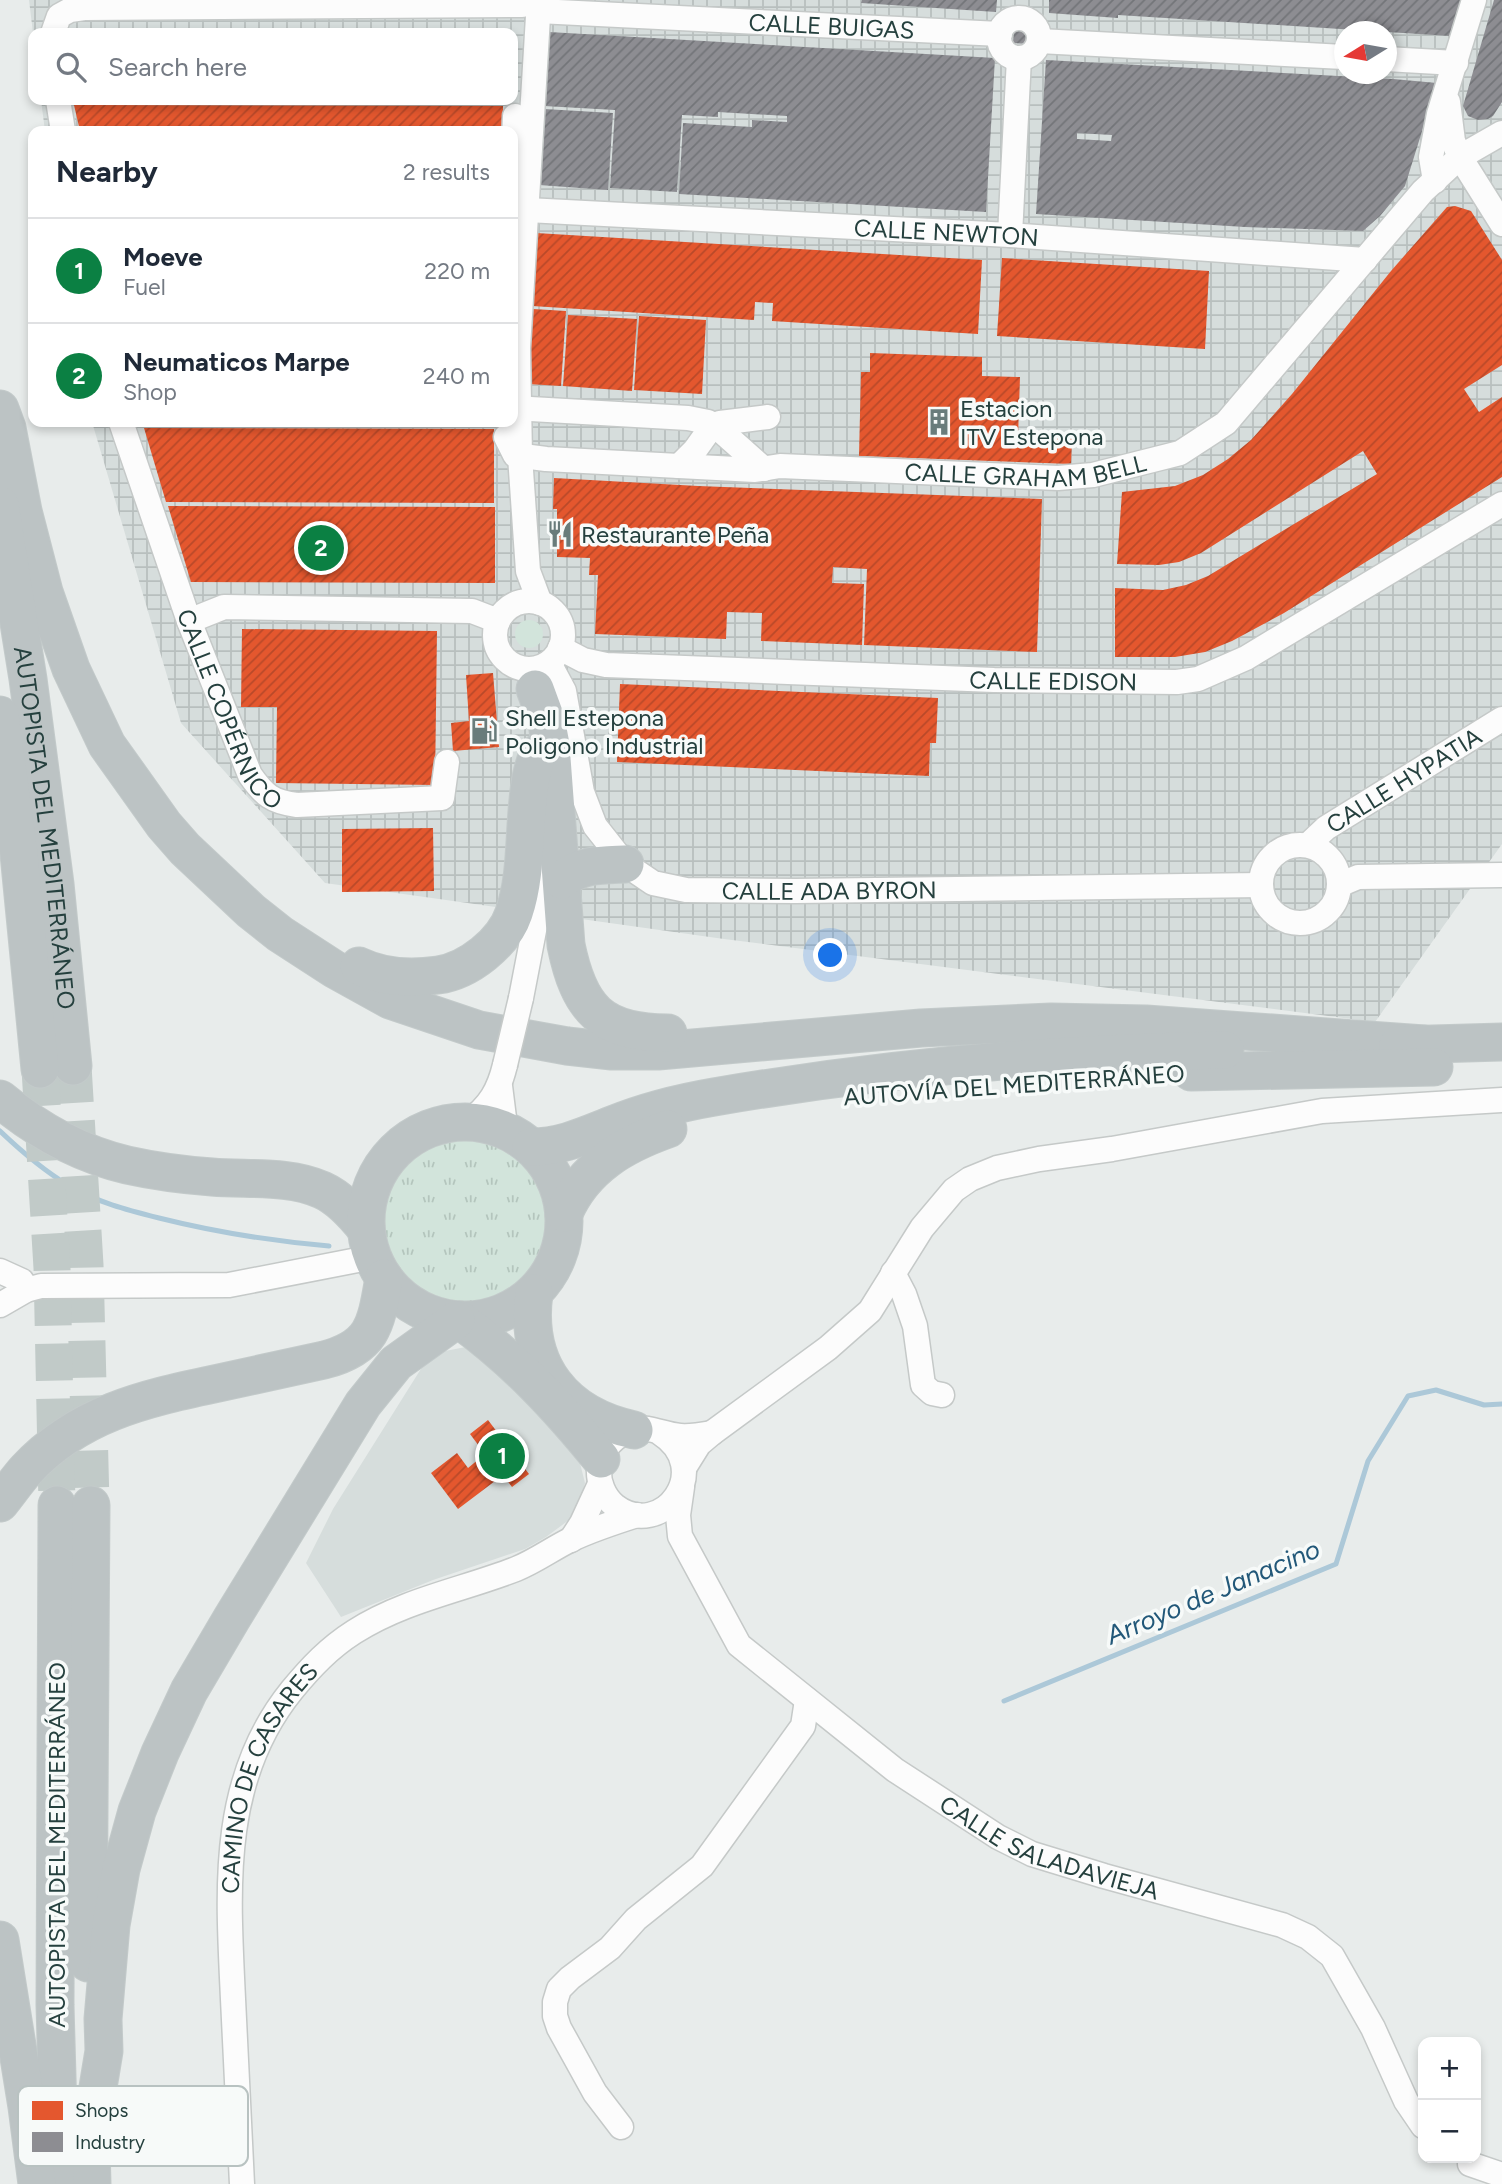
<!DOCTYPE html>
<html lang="en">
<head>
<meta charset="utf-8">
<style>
	body { margin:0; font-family:Figtree,sans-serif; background:#f2f2f3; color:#1f2937 }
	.controls { position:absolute; right:21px; bottom:21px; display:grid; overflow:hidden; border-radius:14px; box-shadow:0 4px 10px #0003 }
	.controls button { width:63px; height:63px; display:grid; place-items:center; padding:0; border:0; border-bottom:2px solid #e0e1e3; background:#fff; color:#1f2937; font:35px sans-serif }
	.compass { position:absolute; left:1334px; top:21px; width:63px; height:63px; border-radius:50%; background:#fff; box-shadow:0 4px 10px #0003; rotate:259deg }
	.you { position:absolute; left:831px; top:956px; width:24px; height:24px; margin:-18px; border:5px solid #fff; border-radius:50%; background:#1a73e8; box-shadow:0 0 0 10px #1a73e833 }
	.badge { display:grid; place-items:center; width:46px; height:46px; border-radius:50%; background:#0b8043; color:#fff; font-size:23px; font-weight:700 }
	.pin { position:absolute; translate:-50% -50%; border:4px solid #fff; box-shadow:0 2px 7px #0006 }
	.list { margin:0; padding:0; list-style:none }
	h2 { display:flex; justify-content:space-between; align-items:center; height:91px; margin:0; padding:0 28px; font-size:30px }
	h2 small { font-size:23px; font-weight:400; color:#747a83 }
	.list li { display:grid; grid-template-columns:46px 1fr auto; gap:21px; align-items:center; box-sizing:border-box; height:105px; padding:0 28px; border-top:2px solid #e0e1e3 }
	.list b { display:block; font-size:26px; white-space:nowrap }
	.list p { margin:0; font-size:23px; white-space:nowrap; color:#747a83 }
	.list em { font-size:23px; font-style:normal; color:#747a83 }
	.icon { flex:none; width:38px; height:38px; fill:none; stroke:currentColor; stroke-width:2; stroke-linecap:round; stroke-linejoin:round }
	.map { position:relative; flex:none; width:1502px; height:2184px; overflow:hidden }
	.search { position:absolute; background:#fff; box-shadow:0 4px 10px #0003; left:28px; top:28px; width:490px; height:77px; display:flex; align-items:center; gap:18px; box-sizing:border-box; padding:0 24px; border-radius:14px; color:#747a83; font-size:26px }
	.panel { position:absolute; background:#fff; box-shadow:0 4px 10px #0003; left:28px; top:126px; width:490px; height:301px; border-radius:14px }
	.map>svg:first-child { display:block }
	.built { fill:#d6dddc }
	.industrial { fill:url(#industrial-grid); fill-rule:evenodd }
	.grass { fill:url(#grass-tufts) }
	.garden { fill:#d2e4db }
	.shops { fill:url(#shops-hatch) }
	.industry { fill:url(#industry-hatch); fill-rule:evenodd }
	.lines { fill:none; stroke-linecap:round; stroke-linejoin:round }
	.stream { stroke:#acc8d8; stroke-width:5 }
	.highway-tunnel { stroke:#c1cac8; stroke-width:37; stroke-dasharray:37 18; stroke-linecap:butt }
	.minor-casing { stroke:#c5c9c8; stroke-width:27 }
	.highway-casing { stroke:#c3caca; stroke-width:39 }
	.minor { stroke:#fcfcfc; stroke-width:24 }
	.highway { stroke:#bcc3c4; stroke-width:37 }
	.minor-bridge-casing { stroke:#c5c9c8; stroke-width:27; stroke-linecap:butt }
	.minor-bridge { stroke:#fcfcfc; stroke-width:24 }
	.labels { text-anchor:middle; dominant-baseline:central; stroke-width:7; stroke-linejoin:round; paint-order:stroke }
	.street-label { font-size:24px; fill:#25403e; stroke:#f7faf9 }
	.poi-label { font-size:24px; fill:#25403e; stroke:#f7faf9; text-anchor:start }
	.water-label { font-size:26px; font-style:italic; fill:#225879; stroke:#f7faf9 }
	.key { fill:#f7faf9; stroke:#b8c2c1; stroke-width:2 }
	.key-label { font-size:19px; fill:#25403e }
</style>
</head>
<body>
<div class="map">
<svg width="1502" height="2184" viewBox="0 0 1502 2184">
	<defs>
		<pattern id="industrial-grid" width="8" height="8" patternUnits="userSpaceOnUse" patternTransform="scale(1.75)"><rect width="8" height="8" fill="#d6dddc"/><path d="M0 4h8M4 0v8" fill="none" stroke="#b8bfbe"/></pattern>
		<pattern id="grass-tufts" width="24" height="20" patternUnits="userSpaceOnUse" patternTransform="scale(1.75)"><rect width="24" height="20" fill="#d2e4db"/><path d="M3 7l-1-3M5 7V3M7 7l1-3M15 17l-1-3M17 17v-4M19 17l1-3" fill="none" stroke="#b4c5bd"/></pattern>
		<pattern id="shops-hatch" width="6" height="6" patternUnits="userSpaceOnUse" patternTransform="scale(1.75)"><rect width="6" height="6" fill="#e4572e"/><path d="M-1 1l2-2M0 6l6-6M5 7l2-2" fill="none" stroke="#b94929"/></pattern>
		<pattern id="industry-hatch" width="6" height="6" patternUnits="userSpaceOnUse" patternTransform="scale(1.75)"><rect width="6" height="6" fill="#8d8d92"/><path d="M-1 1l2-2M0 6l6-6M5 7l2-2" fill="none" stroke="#737579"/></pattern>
	</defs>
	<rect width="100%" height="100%" fill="#e8eceb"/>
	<path class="built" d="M471 1346 576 1447 585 1483 577 1514 546 1537 525 1549 433 1580 341 1617 306 1563 333 1509 424 1364 445 1351Z"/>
	<path class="industrial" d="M29 0H1502V844L1375 1022 724 939 325 883 181 723 92 422H513V131H45L41 100H513V33H33ZM1344 32H1386V74H1344Z"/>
	<circle class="grass" cx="463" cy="1223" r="84"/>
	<circle class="garden" cx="529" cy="634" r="14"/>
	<g class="shops">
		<path d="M75 29 503 30V33H75Z"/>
		<path d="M259 100H503V103L259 102Z"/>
		<path d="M74 105 503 106V131H80Z"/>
		<path d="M1455 206 1471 211 1502 260V365L1464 389 1479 412 1502 397V477L1284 613 1232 641 1205 652 1175 657H1115V588L1163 590 1186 585 1208 576 1377 474 1363 451 1201 553 1179 562 1159 565 1117 564 1122 492 1175 486 1203 475 1228 459 1251 440 1292 394 1391 271 1447 207Z"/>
		<path d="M536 233 982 260 978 334 772 321 773 303 755 302 754 320 532 306Z"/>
		<path d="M1002 258 1209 271 1205 349 997 336Z"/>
		<path d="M533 309 566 311 561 386 528 384Z"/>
		<path d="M568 315 637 319 632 391 563 386Z"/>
		<path d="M639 316 706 320 702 394 634 390Z"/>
		<path d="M870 353 982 357V376L1020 377 1018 437 1072 439 1071 464 859 456 861 372H870Z"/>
		<path d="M144 428 494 429V503L166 502Z"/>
		<path d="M554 478 698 486 1042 499 1037 652 864 645 867 569 833 567 832 583 864 584 862 645 761 641 762 613 727 612 726 639 595 634 598 575H589L590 558 557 557V509H553Z"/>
		<path d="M168 506 495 507V583L191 582Z"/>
		<path d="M242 629 437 631 435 785 276 783 277 707H241Z"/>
		<path d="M493 673 499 747 453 751 451 723 469 721 466 675Z"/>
		<path d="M620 684 938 698 936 743H930L929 776 617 762Z"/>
		<path d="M433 828 434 891 342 892V829Z"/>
		<path d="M488 1420 529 1474 512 1487 503 1475 458 1509 431 1473 457 1453 468 1468 485 1454 470 1434Z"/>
	</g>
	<g class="industry">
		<path d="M862 0H997L996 12 861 3Z"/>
		<path d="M1049 0H1461L1450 36 1118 15V18L1049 13Z"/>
		<path d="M1494 0H1502V102L1493 116 1488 119 1478 120 1468 116 1463 106Z"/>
		<path d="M1014 29H1030L1029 44 1013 43Z"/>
		<path d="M549 32 995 58 986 212 679 194 683 123 752 127V120L787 122V116L718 112V117L682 115 677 192 610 188 615 110 544 106Z"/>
		<path d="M1046 60 1393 79 1437 83 1405 186 1380 216 1363 231 1245 227 1036 214ZM1077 133 1112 135 1111 141 1077 139Z"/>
		<path d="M544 109 613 113 608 190 539 185Z"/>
	</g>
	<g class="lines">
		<g class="stream">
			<path d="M0 1131C21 1151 43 1170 68 1185 96 1202 127 1210 159 1218 215 1232 271 1241 329 1246"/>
			<path d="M1004 1701 1336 1564 1368 1461 1408 1396 1436 1390 1484 1405 1502 1404"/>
		</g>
		<g class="highway-tunnel">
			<path d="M73 1066 85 1265 91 1505"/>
			<path d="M40 1069 52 1268 57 1505"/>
		</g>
		<defs>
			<g id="minor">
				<path d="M539 0 518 348 520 456 528 571 540 603"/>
				<path id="s1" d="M538 11 1000 34"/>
				<circle cx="1019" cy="38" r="20"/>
				<path d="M53 33 59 16 70 10 84 8 522 5"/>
				<path d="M1039 41 1344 57"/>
				<path d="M1386 59 1456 63"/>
				<path d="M58 100 63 131"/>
				<path d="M1448 102 1453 141 1460 157 1502 224"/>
				<path d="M513 162 515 116"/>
				<path d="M1435 181 1431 157 1439 114 1474 0"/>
				<path id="s2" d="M527 210 1010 235 1365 260"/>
				<path d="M1010 235 1019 58"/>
				<path d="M513 408 688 418 708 422"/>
				<path id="s3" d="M121 422 189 621 250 775C264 795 272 802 297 805L442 798 447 762"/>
				<path d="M720 423 768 417"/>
				<path d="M719 429 764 469"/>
				<path id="s4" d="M506 437 515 455 546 459 755 470 780 466 1058 478 1093 475 1180 453 1226 423 1423 191 1460 157 1502 133"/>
				<path d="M679 466 695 450 710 429"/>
				<circle cx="529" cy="635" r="34"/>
				<path d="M189 621 224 607 472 611 498 621"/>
				<path id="s5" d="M560 648 583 660 606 665 994 680 1177 682 1198 679 1246 658 1502 504"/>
				<path id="s6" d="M549 663 564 691 582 792 595 826 625 864 653 883 686 890 795 891 1261 885"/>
				<path id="s7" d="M1308 845 1326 828 1502 719"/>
				<circle cx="1300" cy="884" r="39"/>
				<path d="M1339 885 1358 877 1502 875"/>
				<path d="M521 998 537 915 542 843"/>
				<path d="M500 1086 504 1118 509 1131"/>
				<path d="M468 1122C490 1106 499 1090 505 1065"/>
				<path d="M0 1271 22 1281 26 1290"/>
				<path d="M893 1273 904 1294 915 1326 923 1385 932 1393 942 1395"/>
				<path d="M0 1305 26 1290 41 1286 229 1285 373 1257"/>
				<path d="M660 1433C716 1469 662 1542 615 1506 604 1497 598 1482 599 1468 601 1444 624 1426 648 1429 659 1431 669 1435 680 1436 690 1437 701 1435 712 1433"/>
				<path d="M684 1468 699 1444 712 1433 828 1348 870 1311 922 1228 954 1190 970 1179 997 1168 1039 1159 1112 1149 1322 1111 1502 1100"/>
				<path id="s8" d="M682 1487 678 1515 680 1536 739 1645 895 1770 998 1837 1032 1854 1104 1876 1282 1925 1308 1937 1332 1956 1373 2028 1406 2101 1423 2126"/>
				<path d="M571 1540 582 1523 600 1484"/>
				<path d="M621 2127 595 2093 559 2028 555 2016V2002L559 1989 570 1978 610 1948 636 1919 702 1866 803 1726 807 1700"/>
				<path d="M1470 2164 1502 2175"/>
				<path id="s9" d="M242 2184C239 2122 236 2060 233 1999 228 1890 219 1780 292 1690 311 1667 329 1648 354 1632 404 1600 462 1590 516 1569 536 1561 553 1548 572 1539 593 1529 615 1522 637 1515"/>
			</g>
			<g id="highway">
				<path d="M0 409 7 428 23 511 44 592 71 669 107 745 164 825 185 849 251 911 280 934 334 969 390 1000 479 1030 567 1046 612 1051H658L921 1028 1051 1022 1146 1024 1424 1044"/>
				<path id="s10" d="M0 505 28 679 55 884 73 1066"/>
				<path d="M535 689 546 719 551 745 566 945C579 1009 601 1033 668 1033"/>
				<path d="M0 715 19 854 40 1069"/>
				<path d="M562 880C581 864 601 865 625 864"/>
				<path d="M359 966C384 978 410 979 438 975 468 971 504 943 514 913 528 872 523 827 530 784 531 774 535 763 538 753"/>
				<path d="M1398 1045 1502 1042"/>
				<path d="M1191 1072 1434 1067"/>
				<path d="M0 1099C37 1130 80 1154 127 1165 154 1171 184 1175 212 1177 248 1180 289 1175 322 1190 340 1198 354 1214 366 1229"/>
				<circle cx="465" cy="1221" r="99"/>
				<path d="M531 1147C561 1147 584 1136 612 1125 644 1112 679 1103 714 1097 883 1068 1053 1053 1225 1050"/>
				<path d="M564 1213C584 1167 623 1145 668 1129"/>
				<path d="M534 1293C524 1366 564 1415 634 1430"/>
				<path d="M460 1320C516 1361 557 1405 601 1459"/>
				<path d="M0 1503C9 1492 17 1480 26 1470 78 1414 143 1399 214 1384 250 1376 287 1368 324 1360 374 1347 376 1324 384 1278"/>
				<path d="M57 1505 55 2005 60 2184"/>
				<path d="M0 1940 27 2107 37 2184"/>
				<path d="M88 1963 91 1505"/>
				<path d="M90 2112 92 2184"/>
				<path d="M90 2136 104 2051 103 2019 111 1925 121 1869 137 1811 160 1753 189 1691 232 1618 363 1404 396 1363 456 1320"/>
			</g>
		</defs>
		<use href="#minor" class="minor-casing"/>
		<use href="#highway" class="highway-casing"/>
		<use href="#minor" class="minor"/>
		<use href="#highway" class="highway"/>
		<defs>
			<path id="minor-bridge" d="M505 1065 521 998"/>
		</defs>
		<use href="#minor-bridge" class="minor-bridge-casing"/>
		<use href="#minor-bridge" class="minor-bridge"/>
	</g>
	<defs>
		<symbol id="building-bare" viewBox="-9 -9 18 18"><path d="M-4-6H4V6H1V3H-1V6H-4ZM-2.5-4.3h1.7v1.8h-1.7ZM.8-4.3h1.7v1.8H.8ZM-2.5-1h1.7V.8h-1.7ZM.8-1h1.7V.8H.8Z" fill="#697c7b" stroke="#f7faf9" stroke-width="2.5" paint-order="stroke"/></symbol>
		<symbol id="restaurant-bare" viewBox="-9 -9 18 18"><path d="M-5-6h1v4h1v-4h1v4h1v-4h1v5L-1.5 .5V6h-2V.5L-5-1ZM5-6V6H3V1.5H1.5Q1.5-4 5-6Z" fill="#697c7b" stroke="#f7faf9" stroke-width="2.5" paint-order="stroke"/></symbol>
		<symbol id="fuel-bare" viewBox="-9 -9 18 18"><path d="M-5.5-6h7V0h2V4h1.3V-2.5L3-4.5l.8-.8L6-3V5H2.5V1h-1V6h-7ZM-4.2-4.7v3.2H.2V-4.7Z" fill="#697c7b" stroke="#f7faf9" stroke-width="2.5" paint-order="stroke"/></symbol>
	</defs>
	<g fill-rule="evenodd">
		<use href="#building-bare" x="920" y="403" width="38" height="38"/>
		<use href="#restaurant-bare" x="541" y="515" width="38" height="38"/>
		<use href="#fuel-bare" x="465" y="712" width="38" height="38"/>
	</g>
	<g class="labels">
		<g class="street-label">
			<text stroke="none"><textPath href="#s1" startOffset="294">CALLE BUIGAS</textPath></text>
			<text stroke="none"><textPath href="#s2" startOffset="420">CALLE NEWTON</textPath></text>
			<text stroke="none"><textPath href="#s4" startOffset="532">CALLE GRAHAM BELL</textPath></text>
			<text stroke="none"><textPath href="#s5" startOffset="497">CALLE EDISON</textPath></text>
			<text stroke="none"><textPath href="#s3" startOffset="308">CALLE COPÉRNICO</textPath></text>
			<text stroke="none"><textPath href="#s7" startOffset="116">CALLE HYPATIA</textPath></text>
			<text stroke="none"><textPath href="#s10" startOffset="326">AUTOPISTA DEL MEDITERRÁNEO</textPath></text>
			<text stroke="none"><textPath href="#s6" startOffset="430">CALLE ADA BYRON</textPath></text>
			<text transform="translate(1014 1085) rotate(-4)">AUTOVÍA DEL MEDITERRÁNEO</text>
			<text stroke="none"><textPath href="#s9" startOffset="415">CAMINO DE CASARES</textPath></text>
			<text stroke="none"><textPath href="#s8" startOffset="548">CALLE SALADAVIEJA</textPath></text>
			<text transform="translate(56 1845) rotate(-90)">AUTOPISTA DEL MEDITERRÁNEO</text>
		</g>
		<g class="poi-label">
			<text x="960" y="408">Estacion<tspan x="960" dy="28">ITV Estepona</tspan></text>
			<text x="581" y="534">Restaurante Peña</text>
			<text x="505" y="717">Shell Estepona<tspan x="505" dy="28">Poligono Industrial</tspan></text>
		</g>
		<g class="water-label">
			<text transform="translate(1213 1592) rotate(-23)">Arroyo de Janacino</text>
		</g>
	</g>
	<rect x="18" y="2086" width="230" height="80" rx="10" class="key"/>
	<rect x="32" y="2101" width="31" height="19" fill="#e4572e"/>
	<rect x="32" y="2132" width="31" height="20" fill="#8d8d92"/>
	<g class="key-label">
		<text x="75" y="2117">Shops</text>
		<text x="75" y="2149">Industry</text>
	</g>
</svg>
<div class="controls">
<button>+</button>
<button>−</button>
</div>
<svg class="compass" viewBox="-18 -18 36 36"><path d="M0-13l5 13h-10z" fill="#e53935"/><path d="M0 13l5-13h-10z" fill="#747a83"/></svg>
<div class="you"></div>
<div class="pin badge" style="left:502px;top:1456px">1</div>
<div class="pin badge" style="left:321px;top:548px">2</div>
<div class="search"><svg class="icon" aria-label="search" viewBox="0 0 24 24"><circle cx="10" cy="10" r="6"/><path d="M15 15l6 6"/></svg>Search here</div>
<section class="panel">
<h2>Nearby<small>2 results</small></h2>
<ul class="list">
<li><span class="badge">1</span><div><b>Moeve</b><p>Fuel</p></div><em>220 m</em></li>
<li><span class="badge">2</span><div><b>Neumaticos Marpe</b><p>Shop</p></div><em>240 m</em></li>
</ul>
</section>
</div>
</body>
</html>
